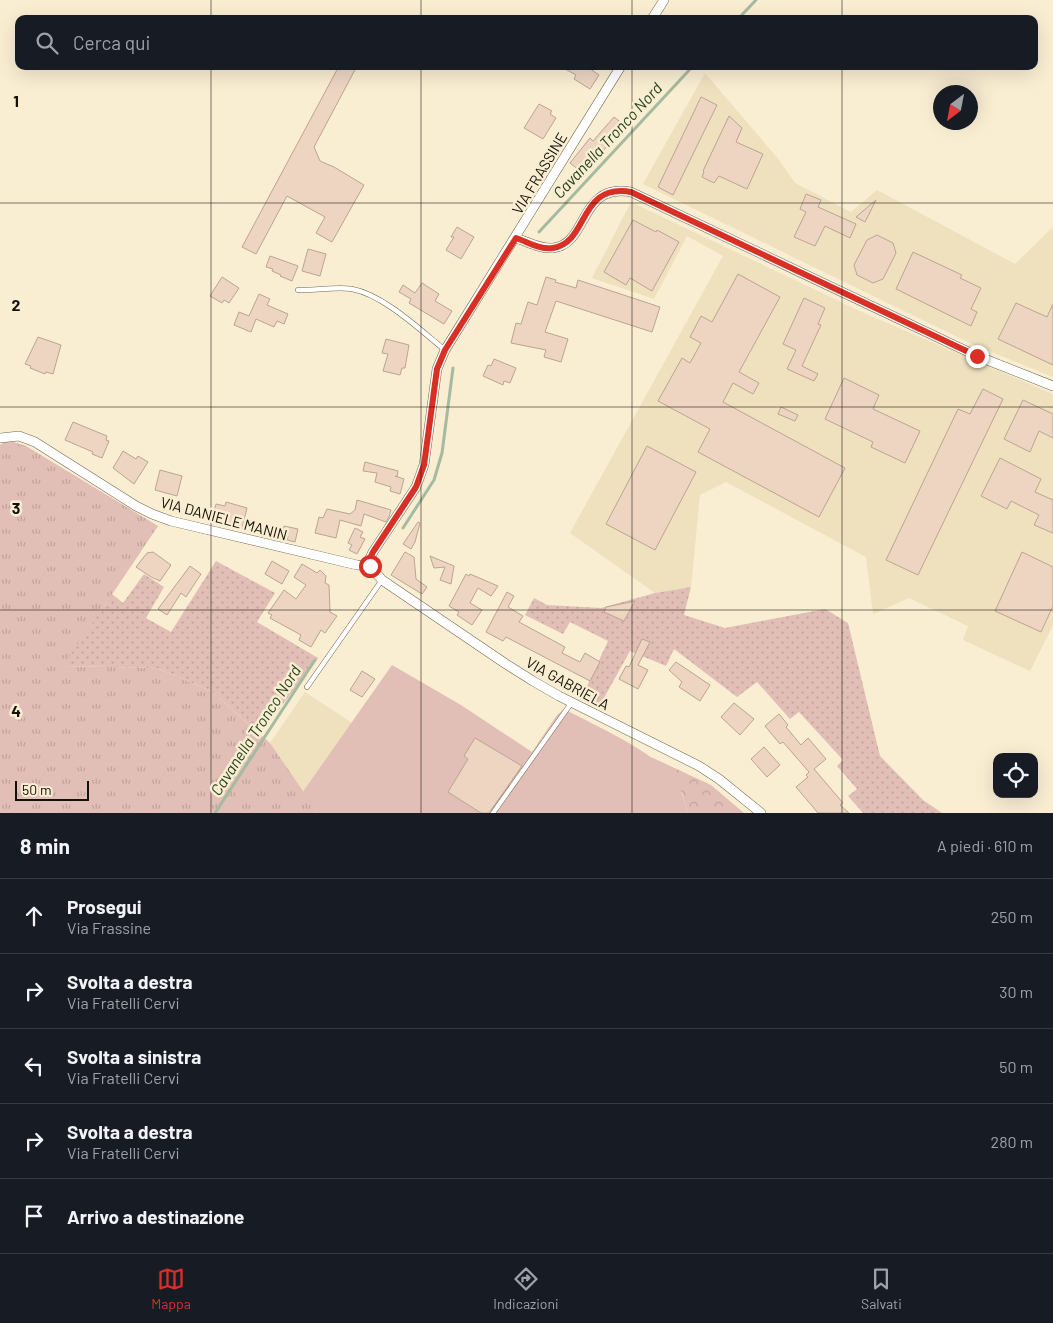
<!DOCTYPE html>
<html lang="it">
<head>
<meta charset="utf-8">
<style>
	body { margin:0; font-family:Barlow,sans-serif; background:#20242c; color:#f1f3f6 }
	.controls { position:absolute; right:15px; bottom:15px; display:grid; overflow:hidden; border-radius:10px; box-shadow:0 5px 20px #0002 }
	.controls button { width:45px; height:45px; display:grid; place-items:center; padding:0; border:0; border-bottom:1px solid #363941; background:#171b24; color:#f1f3f6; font:25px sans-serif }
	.compass { position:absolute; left:933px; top:85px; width:45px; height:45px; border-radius:50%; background:#171b24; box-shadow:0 5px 20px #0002; rotate:212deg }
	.scale { position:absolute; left:15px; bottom:12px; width:74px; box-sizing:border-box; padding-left:5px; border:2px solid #141007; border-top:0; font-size:14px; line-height:18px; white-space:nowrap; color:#141007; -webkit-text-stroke:4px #f9edd2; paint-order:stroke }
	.stop { position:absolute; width:15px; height:15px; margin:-11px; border:4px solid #d93025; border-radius:50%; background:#fff }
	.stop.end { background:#d93025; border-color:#fff; box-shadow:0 1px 5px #0008 }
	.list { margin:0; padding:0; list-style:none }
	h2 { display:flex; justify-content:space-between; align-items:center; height:65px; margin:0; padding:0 20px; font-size:21px }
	h2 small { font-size:16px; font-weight:400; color:#9ea1a6 }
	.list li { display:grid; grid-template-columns:32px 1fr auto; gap:15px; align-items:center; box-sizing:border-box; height:75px; padding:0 20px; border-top:1px solid #363941 }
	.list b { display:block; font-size:19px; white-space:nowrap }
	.list p { margin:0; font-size:16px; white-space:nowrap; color:#9ea1a6 }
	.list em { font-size:16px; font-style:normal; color:#9ea1a6 }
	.icon { flex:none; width:28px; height:28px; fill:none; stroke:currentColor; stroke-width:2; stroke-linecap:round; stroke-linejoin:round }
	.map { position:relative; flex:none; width:1053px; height:813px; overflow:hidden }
	.search { position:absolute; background:#171b24; box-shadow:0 5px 20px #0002; left:15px; right:15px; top:15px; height:55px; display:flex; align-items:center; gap:12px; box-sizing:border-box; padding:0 18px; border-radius:10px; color:#9ea1a6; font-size:19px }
	.sheet { height:440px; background:#171b24 }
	nav { display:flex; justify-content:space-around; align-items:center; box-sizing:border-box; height:70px; border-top:1px solid #363941; background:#171b24; font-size:14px; color:#9ea1a6 }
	nav a { display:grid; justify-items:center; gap:2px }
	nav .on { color:#d93025 }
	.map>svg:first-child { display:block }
	.built { fill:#efe0be }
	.grass { fill:url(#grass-tufts) }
	.park { fill:url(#park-crowns) }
	.garden { fill:url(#garden-dots) }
	.pitch { fill:#e2bfb6 }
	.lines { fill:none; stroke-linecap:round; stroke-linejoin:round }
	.stream { stroke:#a5bba0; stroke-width:3 }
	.building { fill:#edd5c2; stroke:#bba492 }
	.lane-casing { stroke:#726850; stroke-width:5.5 }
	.street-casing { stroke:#726850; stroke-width:10 }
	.lane { stroke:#fff; stroke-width:4.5 }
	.street { stroke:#fff; stroke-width:9 }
	.route { stroke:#d93025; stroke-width:6 }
	.grid { fill:none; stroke:#141007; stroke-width:1; stroke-opacity:0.55 }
	.labels { text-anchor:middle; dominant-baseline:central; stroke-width:5; stroke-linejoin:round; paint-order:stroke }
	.street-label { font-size:15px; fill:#141007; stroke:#f9edd2 }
	.water-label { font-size:16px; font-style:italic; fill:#23431c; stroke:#f9edd2 }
	.grid-label { font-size:16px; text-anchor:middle; font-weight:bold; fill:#141007; stroke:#f9edd2; stroke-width:5; stroke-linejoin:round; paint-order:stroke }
</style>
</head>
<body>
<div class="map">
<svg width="1053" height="813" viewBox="0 0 1053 813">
	<defs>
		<pattern id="grass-tufts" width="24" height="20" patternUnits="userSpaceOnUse" patternTransform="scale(1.25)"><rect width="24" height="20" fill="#e2bfb6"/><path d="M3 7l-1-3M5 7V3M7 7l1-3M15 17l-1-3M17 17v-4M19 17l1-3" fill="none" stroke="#c1a39b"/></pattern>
		<pattern id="park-crowns" width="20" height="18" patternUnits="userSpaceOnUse" patternTransform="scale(1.25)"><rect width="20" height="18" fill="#e2bfb6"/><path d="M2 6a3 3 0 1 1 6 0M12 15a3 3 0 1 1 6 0" fill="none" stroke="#c1a39b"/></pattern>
		<pattern id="garden-dots" width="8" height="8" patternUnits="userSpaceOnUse" patternTransform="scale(1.25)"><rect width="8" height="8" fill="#e2bfb6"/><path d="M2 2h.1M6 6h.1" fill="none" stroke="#c1a39b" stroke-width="1.8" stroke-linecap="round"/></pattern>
	</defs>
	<rect width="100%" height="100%" fill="#f9edd2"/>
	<g class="built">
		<path d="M705 73 779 160 795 183 851 212 877 190 1015 264 1053 227V377L972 344 643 184Z"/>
		<path d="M631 202 864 313 1053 394V625L1030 671 963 640 968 626 909 598 873 614 866 557 726 482 700 495 691 587 655 593 570 533 723 256 687 236 654 299 592 278Z"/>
		<path d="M305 692 352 723 302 793 270 743Z"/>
	</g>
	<path class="grass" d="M7 440 26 446 158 526 64 666 157 668 211 691 270 743 318 813H0V445Z"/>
	<path class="park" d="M651 757 711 785 744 813H688L682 793Z"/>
	<g class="garden">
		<path d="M216 561 275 593 257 622 318 658 260 734 211 691 157 668 63 666 112 594 123 603 144 574 164 587 146 618 171 632Z"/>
		<path d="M691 587 684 615 725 628 825 609 848 623 880 756 923 800 942 813H863L848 796 857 789 837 766 843 760 799 712 790 719 757 682 737 697 674 649 666 666 630 651 600 705 582 697 608 641 570 622 563 634 525 615 534 598 547 605 601 608 655 593Z"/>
	</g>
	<path class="pitch" d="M392 665 461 705 532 752 557 715 564 709C596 726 651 750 673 777 681 788 684 800 688 813H318L302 793Z"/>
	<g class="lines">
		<g class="stream">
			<path d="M738 19 756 0"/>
			<path d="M539 232 693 66"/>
			<path d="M403 528 434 480 442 453 453 368"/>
			<path d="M215 813 315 660"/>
		</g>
	</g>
	<g class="building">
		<path d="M339 66H357L314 147 320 161 334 167 364 185 332 242 316 233 325 217 287 196 256 254 242 247Z"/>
		<path d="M560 66H586L599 75 590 89 574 79 576 75Z"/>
		<path d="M701 97 717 105 673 195 658 187Z"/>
		<path d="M539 104 552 111 550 114 556 118 543 139 524 128Z"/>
		<path d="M729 116 742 128 736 142 763 154 747 189 719 176 714 183 702 177 704 172 703 171Z"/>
		<path d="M614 117 624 125 622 127 624 129 614 141 612 139 596 161 595 160 584 174 570 163 590 138 593 141Z"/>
		<path d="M806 194 821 200 818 207 856 224 850 238 825 226 815 246 794 237 806 212 800 209Z"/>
		<path d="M876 200 865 222 856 217Z"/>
		<path d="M633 220 656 232 657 230 679 242 652 291 630 278 626 285 604 272Z"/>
		<path d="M457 227 474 237 461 259 446 250 454 237H451Z"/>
		<path d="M877 235 893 243 896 253 883 279 873 283 857 275 854 265 867 240Z"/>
		<path d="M308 249 326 254 320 276 302 271Z"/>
		<path d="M913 252 962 275 960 278 981 288 971 309 977 312 971 326 896 289Z"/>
		<path d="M270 256 298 266 292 281 280 276 281 275 272 271 273 269 266 267Z"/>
		<path d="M738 274 780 297 739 372 759 383 753 394 733 383 723 402 845 468 819 517 698 452 710 429 658 401 682 358 690 363 701 343 690 337 701 316 712 322Z"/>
		<path d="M222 277 239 288 229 303 224 300 222 303 210 296Z"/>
		<path d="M546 277 556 280 555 282 576 288 578 280 660 307 652 332 556 301 545 332 568 339 561 362 544 357 546 350 511 343 516 323 521 324 528 302 537 305Z"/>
		<path d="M422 283 439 294 435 301 452 311 444 324 409 303 411 299 399 292 403 285 415 293Z"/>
		<path d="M259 294 270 299 267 305 288 314 284 324 277 321 274 327 256 319 251 332 234 325 239 312 249 316Z"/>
		<path d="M804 298 825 308 818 324 821 325 802 366 818 374 814 381 787 369 796 350 783 344Z"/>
		<path d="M1016 303 1047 317 1053 304V365L998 339Z"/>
		<path d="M38 337 61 345 53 374 46 372 45 374 30 368 31 366 25 364Z"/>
		<path d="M386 339 409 345 405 368H402L400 375 383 371 388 354 382 353Z"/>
		<path d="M494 359 516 368 510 383 504 381 503 385 483 376 488 365 491 366Z"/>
		<path d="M844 378 879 395 873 409 920 431 905 463 871 447 873 442 825 419Z"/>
		<path d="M983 389 1003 399 918 575 886 560 958 409 970 414Z"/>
		<path d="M1023 400 1053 414V438L1039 431 1030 452 1004 439Z"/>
		<path d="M781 407 798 415 795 421 778 414Z"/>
		<path d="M73 422 107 436 106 440 109 441 102 458 92 454 93 452 65 440Z"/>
		<path d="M647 446 696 472 655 550 606 524Z"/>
		<path d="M123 451 136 459 138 456 148 462 134 484 113 468Z"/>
		<path d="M1000 458 1041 479 1035 492 1053 500V533L1034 525 1039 515 1011 501 1007 509 981 496Z"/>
		<path d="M365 462 398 471 397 477 395 476 404 479 400 494 390 491 391 487 375 482 377 473 363 471Z"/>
		<path d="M160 470 182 476 177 496 155 490Z"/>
		<path d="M357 500 391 510 389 517 386 522 364 514 361 526 340 520 336 538 315 533 319 517 323 518 327 509 350 514 355 510Z"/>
		<path d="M226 502 247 508 242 528 212 519 216 504 225 506Z"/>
		<path d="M418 522 420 523 415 542 411 549 403 544Z"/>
		<path d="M284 526 298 529 295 542 287 540 288 536 282 534Z"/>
		<path d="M355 528 363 532 360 537 365 539 357 554 349 550 352 545 348 543Z"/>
		<path d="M153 552 171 565 160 581 151 577 136 567 147 553Z"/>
		<path d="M405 552 414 557 416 579 427 587 422 594 391 575Z"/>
		<path d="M1022 552 1053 567V606L1041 632 995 611Z"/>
		<path d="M430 556 454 566 451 584 440 580 445 567 434 568Z"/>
		<path d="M272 561 289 571 282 584 265 574Z"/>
		<path d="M302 564 317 573 320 570 326 576 325 583 329 585 330 612 337 616 325 633 321 630 311 647 299 640 301 635 270 618 272 615 268 613 284 590 296 599 306 585 294 577Z"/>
		<path d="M190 566 201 574 186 597 181 593 167 615 158 609Z"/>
		<path d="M466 574 469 576 470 574 498 586 491 596 478 588 470 603 482 610 472 625 457 615 459 612 449 606Z"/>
		<path d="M507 592 514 596 508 607 523 616 519 622 565 647 562 653 580 662 585 653 600 662 590 681 506 637 503 641 486 632Z"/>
		<path d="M635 601 624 621 604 612 606 607Z"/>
		<path d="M642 639 650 642 638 665 648 670 638 689 619 679 626 666 629 667Z"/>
		<path d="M676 662 710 685 700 701 679 687 682 682 669 670Z"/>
		<path d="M362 671 375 679 362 697 350 690Z"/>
		<path d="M734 703 754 719 740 735 721 717Z"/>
		<path d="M779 714 788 725 786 727 801 745 808 738 826 759 814 769 843 803 840 805 849 813H818L796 787 808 777 806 775 809 772 783 742 780 744 765 726Z"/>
		<path d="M475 738 522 766 489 813H481L448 792 468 759 464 756Z"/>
		<path d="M764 747 780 765 767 777 751 759Z"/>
	</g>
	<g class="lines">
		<defs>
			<g id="lane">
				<path d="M298 290C316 291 335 286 352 289 384 295 420 330 445 350"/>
				<path d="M307 687 382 580"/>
				<path d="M493 813 572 702"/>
			</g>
			<g id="street">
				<path d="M652 19 664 0"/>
				<path d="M516 238C528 242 540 249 553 248 589 244 578 183 631 192L977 356 1053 386"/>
				<path d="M0 438 19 436 35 442 136 506 152 514 171 521 357 565 370 566"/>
				<path d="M370 566V558L373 552 416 487 424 465 437 369 445 350 621 66"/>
				<path d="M370 566 382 580 506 664 533 681 559 696 699 766 719 779 761 813"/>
			</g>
		</defs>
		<use href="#lane" class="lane-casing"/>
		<use href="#street" class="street-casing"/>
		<use href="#lane" class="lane"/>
		<use href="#street" class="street"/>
	</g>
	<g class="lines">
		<path class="route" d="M370 566V558L373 552 416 487 424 465 437 369 445 350 516 238C528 242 540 250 553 248 589 243 578 183 631 192L977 356"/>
	</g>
	<path class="grid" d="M211 0V19M421 0V19M632 0V19M842 0V19M211 66V813M421 66V813M632 66V813M842 66V813M0 203H1053M0 407H1053M0 610H1053"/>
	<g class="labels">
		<g class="street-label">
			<text transform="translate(539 173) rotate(-59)">VIA FRASSINE</text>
			<text transform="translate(224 518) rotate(15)">VIA DANIELE MANIN</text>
			<text transform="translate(568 683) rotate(29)">VIA GABRIELA</text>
		</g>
		<g class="water-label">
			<text transform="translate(607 140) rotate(-47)">Cavanella Tronco Nord</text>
			<text transform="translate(255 730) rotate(-57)">Cavanella Tronco Nord</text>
		</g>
	</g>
	<g class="grid-label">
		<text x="16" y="107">1</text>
		<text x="16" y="311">2</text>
		<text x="16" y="514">3</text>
		<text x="16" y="717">4</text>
	</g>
</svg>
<div class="controls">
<button><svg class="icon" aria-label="locate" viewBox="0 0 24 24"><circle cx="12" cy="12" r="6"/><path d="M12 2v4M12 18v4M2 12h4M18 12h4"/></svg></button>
</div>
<svg class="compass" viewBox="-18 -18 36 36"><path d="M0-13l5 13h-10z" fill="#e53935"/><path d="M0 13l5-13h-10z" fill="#9ea1a6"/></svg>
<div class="scale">50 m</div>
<div class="stop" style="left:370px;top:566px"></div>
<div class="stop end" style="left:977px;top:356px"></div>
<div class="search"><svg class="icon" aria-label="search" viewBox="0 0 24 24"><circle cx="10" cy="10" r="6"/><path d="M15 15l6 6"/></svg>Cerca qui</div>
</div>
<section class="sheet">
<h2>8 min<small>A piedi · 610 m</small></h2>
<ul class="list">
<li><svg class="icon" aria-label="ahead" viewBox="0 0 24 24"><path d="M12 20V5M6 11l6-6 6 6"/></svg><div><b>Prosegui</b><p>Via Frassine</p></div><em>250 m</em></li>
<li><svg class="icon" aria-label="right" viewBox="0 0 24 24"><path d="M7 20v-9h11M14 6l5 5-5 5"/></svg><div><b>Svolta a destra</b><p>Via Fratelli Cervi</p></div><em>30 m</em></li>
<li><svg class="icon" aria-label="left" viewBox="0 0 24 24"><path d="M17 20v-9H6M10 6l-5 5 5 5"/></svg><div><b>Svolta a sinistra</b><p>Via Fratelli Cervi</p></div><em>50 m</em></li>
<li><svg class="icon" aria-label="right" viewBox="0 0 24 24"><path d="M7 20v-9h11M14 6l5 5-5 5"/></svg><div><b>Svolta a destra</b><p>Via Fratelli Cervi</p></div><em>280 m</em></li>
<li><svg class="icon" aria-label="arrive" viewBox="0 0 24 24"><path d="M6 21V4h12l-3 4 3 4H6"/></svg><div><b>Arrivo a destinazione</b></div></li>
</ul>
</section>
<nav>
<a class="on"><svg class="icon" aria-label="map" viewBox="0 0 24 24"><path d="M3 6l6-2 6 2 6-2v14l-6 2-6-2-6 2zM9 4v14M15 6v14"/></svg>Mappa</a>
<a><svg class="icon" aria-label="directions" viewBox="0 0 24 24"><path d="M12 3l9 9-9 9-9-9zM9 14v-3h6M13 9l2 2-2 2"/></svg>Indicazioni</a>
<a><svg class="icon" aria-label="saved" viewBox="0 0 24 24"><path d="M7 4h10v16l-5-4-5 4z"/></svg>Salvati</a>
</nav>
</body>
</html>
